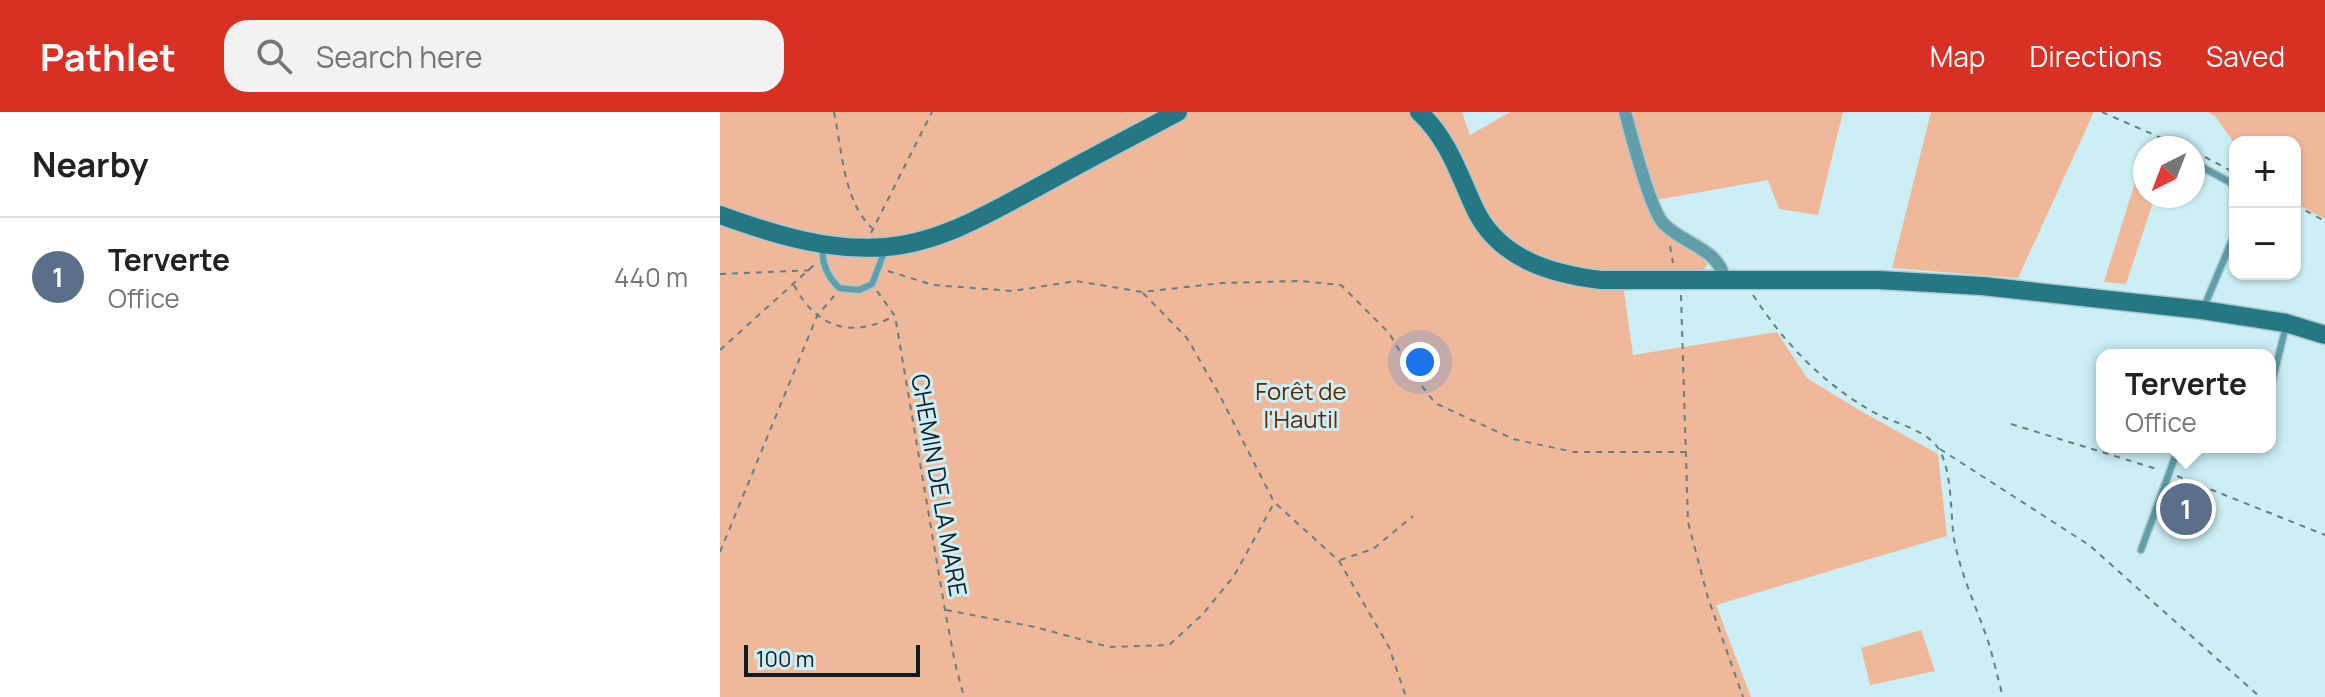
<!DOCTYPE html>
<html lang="en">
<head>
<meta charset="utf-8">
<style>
	body { margin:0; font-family:Manrope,sans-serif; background:#f2f2f2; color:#222 }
	.controls { position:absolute; right:24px; top:24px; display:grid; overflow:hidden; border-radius:16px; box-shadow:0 2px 6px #0004 }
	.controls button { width:72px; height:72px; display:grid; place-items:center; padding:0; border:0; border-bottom:2px solid #e0e0e0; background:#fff; color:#222; font:40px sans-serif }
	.compass { position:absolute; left:1413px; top:24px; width:72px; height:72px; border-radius:50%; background:#fff; box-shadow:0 2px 6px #0004; rotate:222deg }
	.scale { position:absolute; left:24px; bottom:20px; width:176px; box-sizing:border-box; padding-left:8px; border:4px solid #101c1f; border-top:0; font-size:22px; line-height:28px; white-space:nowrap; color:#101c1f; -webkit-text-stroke:6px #cdeef5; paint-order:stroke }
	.you { position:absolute; left:700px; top:250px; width:28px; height:28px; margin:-20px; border:6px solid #fff; border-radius:50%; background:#1a73e8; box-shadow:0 0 0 12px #1a73e833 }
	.badge { display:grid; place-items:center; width:52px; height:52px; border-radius:50%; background:#d93025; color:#fff; font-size:26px; font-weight:700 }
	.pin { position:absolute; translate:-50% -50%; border:4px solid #fff; box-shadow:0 2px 8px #0006 }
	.popup { position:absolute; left:1376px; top:237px; width:180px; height:104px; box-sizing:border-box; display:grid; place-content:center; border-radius:16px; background:#fff; filter:drop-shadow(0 2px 6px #0005); font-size:26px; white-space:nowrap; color:#767676 }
	.popup b { font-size:30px; color:#222 }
	.popup::after { content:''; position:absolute; left:50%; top:100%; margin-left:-16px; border:16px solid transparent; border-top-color:#fff }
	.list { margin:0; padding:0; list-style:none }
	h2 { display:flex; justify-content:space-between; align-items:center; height:104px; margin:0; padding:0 32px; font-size:34px }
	h2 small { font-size:26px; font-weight:400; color:#767676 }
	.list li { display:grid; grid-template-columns:52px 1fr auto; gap:24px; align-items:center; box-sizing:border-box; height:120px; padding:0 32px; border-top:2px solid #e0e0e0 }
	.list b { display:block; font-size:30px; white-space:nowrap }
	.list p { margin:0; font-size:26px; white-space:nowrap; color:#767676 }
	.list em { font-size:26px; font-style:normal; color:#767676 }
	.icon { flex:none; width:44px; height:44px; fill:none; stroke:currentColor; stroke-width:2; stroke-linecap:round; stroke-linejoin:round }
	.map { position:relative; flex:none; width:1605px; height:585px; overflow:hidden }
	header { display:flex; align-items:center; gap:48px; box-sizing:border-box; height:112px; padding:0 40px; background:#d93025; color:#fff }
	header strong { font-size:38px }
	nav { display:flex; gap:44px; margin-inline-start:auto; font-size:28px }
	.search { width:560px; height:72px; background:#f2f2f2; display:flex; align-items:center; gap:20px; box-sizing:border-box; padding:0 28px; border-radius:24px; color:#767676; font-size:30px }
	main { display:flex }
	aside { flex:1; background:#fff }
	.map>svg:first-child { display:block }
	.green { fill:#f0b89b }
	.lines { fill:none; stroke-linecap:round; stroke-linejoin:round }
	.service-casing { stroke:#abc8ce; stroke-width:9 }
	.minor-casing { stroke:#abc8ce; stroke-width:15 }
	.secondary-casing { stroke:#abc8ce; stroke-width:21 }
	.path { stroke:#687d82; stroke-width:2; stroke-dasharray:6 6; stroke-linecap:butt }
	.service { stroke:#619ea9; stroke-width:6 }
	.minor { stroke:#619ea9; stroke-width:12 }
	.secondary { stroke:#267784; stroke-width:18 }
	.labels { text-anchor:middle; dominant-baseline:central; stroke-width:6; stroke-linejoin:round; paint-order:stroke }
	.park-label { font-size:24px; fill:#5f2802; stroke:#cdeef5 }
	.street-label { font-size:24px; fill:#101c1f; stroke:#cdeef5 }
</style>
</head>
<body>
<header>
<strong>Pathlet</strong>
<div class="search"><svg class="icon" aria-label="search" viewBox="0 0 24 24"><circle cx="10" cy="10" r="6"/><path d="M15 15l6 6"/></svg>Search here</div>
<nav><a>Map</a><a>Directions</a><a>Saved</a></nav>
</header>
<main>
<aside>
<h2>Nearby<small></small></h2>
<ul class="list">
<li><span class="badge" style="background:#5c6f8a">1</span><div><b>Terverte</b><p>Office</p></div><em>440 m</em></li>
</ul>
</aside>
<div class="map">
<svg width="1605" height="585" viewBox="0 0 1605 585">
	<rect width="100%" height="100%" fill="#cdeef5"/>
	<g class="green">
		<path d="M0 0H742L750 23 790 0H1123L1098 103 1059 97 1048 68 925 90 988 152 976 167 904 179 913 243 1057 220 1087 266 1139 298 1218 342 1227 424 996 493 1031 585H0Z"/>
		<path d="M1211 0H1374L1298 166 1172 156Z"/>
		<path d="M1487 0H1605V107L1575 91V30L1515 32 1495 4Z"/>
		<path d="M1425 38V84H1435L1406 172 1384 170Z"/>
		<path d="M1201 518 1215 559 1150 573 1141 536Z"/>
	</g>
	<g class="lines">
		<defs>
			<g id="service">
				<path d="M1473 50 1515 73"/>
				<path d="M103 135C101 152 108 165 119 176L139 178 152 172 165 138"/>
				<path d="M1484 195 1515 121"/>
				<path d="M1550 278 1566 214"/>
				<path d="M1421 438 1455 345 1466 335"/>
			</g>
			<path id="minor" d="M905 0C911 22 930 97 943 111 962 132 1000 137 1004 167"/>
			<g id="secondary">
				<path d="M699 0C728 27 738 60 754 95 777 146 830 162 881 168H1159L1262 174 1482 198 1566 211 1605 223"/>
				<path d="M0 103C52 122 110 140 166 135 225 130 278 96 329 69 372 45 415 23 458 0"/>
			</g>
		</defs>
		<use href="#service" class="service-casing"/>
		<use href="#minor" class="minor-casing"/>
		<use href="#secondary" class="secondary-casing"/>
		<g class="path">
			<path d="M114 0C122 37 123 89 152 116"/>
			<path d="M1382 0 1464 36"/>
			<path d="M1485 45 1515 61"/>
			<path d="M1575 93 1605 109"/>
			<path d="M151 121 212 0"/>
			<path d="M950 134 953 151"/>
			<path d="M168 159 213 173 293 179 356 169 422 180 502 171 580 169 621 173 669 221 698 269 715 291 793 327 854 340H966"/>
			<path d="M0 162 95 158"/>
			<path d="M74 173C96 216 132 227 174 204"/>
			<path d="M157 179 175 204 225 498 235 551 244 585"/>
			<path d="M423 181 467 226 499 282 554 390 619 449 669 535 686 585"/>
			<path d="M961 183 968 410 988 486 1023 585"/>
			<path d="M1033 183C1065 232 1103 272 1155 301 1174 311 1200 316 1215 332 1233 352 1230 401 1234 427 1241 464 1257 496 1269 532 1274 549 1278 567 1283 585"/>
			<path d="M0 238 94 153"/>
			<path d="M1291 312 1440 358"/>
			<path d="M1220 337 1369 433 1540 585"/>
			<path d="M1457 364 1605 423"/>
			<path d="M0 440 97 204 114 184"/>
			<path d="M620 448 653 437 693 404"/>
			<path d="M226 498 315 515 389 535 449 533 482 503 514 464 554 391"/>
		</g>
		<use href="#service" class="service"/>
		<use href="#minor" class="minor"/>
		<use href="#secondary" class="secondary"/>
	</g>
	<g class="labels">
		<g class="park-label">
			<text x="581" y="278">Forêt de<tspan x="581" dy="28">l'Hautil</tspan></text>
		</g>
		<g class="street-label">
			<text transform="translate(220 373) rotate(80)">CHEMIN DE LA MARE</text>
		</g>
	</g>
</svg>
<div class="controls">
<button>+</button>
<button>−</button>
</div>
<svg class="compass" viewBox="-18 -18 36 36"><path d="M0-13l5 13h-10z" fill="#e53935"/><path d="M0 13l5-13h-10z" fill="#767676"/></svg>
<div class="scale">100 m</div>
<div class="you"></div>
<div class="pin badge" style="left:1466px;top:397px;background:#5c6f8a">1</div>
<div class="popup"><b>Terverte</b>Office</div>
</div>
</main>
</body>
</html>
